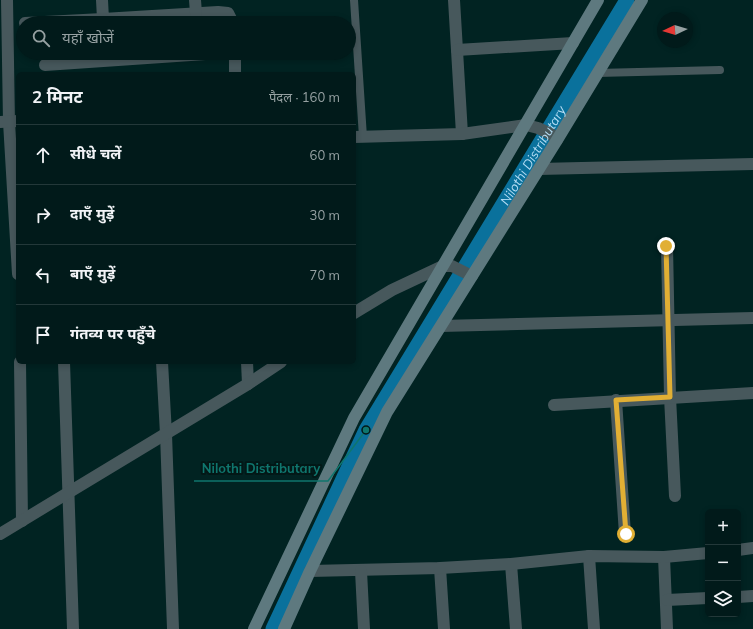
<!DOCTYPE html>
<html lang="hi">
<head>
<meta charset="utf-8">
<style>
	body { margin:0; font-family:Mulish,"Noto Sans Devanagari",sans-serif; background:#0b2323; color:#f1f3f6 }
	.controls { position:absolute; right:12px; bottom:12px; display:grid; overflow:hidden; border-radius:6px; box-shadow:0 2px 6px #0003 }
	.controls button { width:36px; height:36px; display:grid; place-items:center; padding:0; border:0; border-bottom:1px solid #233839; background:#011a1a; color:#f1f3f6; font:20px sans-serif }
	.compass { position:absolute; left:657px; top:12px; width:36px; height:36px; border-radius:50%; background:#011a1a; box-shadow:0 2px 6px #0003; rotate:266deg }
	.stop { position:absolute; width:12px; height:12px; margin:-9px; border:3px solid #e1af34; border-radius:50%; background:#fff }
	.stop.end { background:#e1af34; border-color:#fff; box-shadow:0 1px 4px #0008 }
	.list { margin:0; padding:0; list-style:none }
	h2 { display:flex; justify-content:space-between; align-items:center; height:52px; margin:0; padding:0 16px; font-size:17px }
	h2 small { font-size:13px; font-weight:400; color:#96a1a2 }
	.list li { display:grid; grid-template-columns:26px 1fr auto; gap:12px; align-items:center; box-sizing:border-box; height:60px; padding:0 16px; border-top:1px solid #233839 }
	.list b { display:block; font-size:15px; white-space:nowrap }
	.list em { font-size:13px; font-style:normal; color:#96a1a2 }
	.icon { flex:none; width:22px; height:22px; fill:none; stroke:currentColor; stroke-width:2; stroke-linecap:round; stroke-linejoin:round }
	.map { position:relative; flex:none; width:753px; height:629px; overflow:hidden }
	.search { position:absolute; background:#011a1a; box-shadow:0 2px 6px #0003; left:16px; top:16px; width:340px; height:44px; display:flex; align-items:center; gap:10px; box-sizing:border-box; padding:0 14px; border-radius:22px; color:#96a1a2; font-size:15px }
	.panel { position:absolute; background:#011a1a; box-shadow:0 2px 6px #0003; left:16px; top:72px; width:340px; height:292px; border-radius:6px }
	.map>svg:first-child { display:block }
	.lines { fill:none; stroke-linecap:round; stroke-linejoin:round }
	.canal { stroke:#0a719c; stroke-width:15 }
	.lane { stroke:#47585c; stroke-width:8 }
	.street { stroke:#47585c; stroke-width:12 }
	.secondary { stroke:#5e797f; stroke-width:12 }
	.route { stroke:#e1af34; stroke-width:5 }
	.labels { text-anchor:middle; dominant-baseline:central; stroke-width:4; stroke-linejoin:round; paint-order:stroke }
	.water-label { font-size:13px; font-style:italic; fill:#b3dcf4; stroke:#031817 }
	.leader { fill:none; stroke:#0f766e; stroke-width:1.5 }
	.callout-dot { fill:#0f766e; stroke:#031817; stroke-width:1.5 }
	.callout-label { font-size:13px; text-anchor:middle; font-weight:bold; fill:#0f766e; stroke:#031817; stroke-width:4; stroke-linejoin:round; paint-order:stroke }
</style>
</head>
<body>
<div class="map">
<svg width="753" height="629" viewBox="0 0 753 629">
	<rect width="100%" height="100%" fill="#012322"/>
	<g class="lines">
		<path class="canal" id="s1" d="M273 629 366 430 627 0"/>
		<g class="lane">
			<path d="M354 0 363 137"/>
			<path d="M597 73 720 70"/>
		</g>
		<g class="street">
			<path d="M7 0 9 122 18 274"/>
			<path d="M102 0 103 19 218 12 228 13 233 23"/>
			<path d="M195 0 196 13"/>
			<path d="M454 0 462 134"/>
			<path d="M25 23 103 19"/>
			<path d="M457 50 573 43"/>
			<path d="M45 65 220 53"/>
			<path d="M235 74V53"/>
			<path d="M0 122 18 121"/>
			<path d="M354 137 462 134 526 125 538 128 551 134 557 140"/>
			<path d="M539 169 753 164"/>
			<path d="M667 246 670 397 675 496"/>
			<path d="M354 313 392 290 443 266H452L472 276"/>
			<path d="M441 326 753 318"/>
			<path d="M20 362 22 521"/>
			<path d="M64 362 73 629"/>
			<path d="M162 362 166 434 173 629"/>
			<path d="M247 362 248 384"/>
			<path d="M616 400 625 534"/>
			<path d="M554 405 753 393"/>
			<path d="M0 534 248 384 281 362"/>
			<path d="M738 550 753 548"/>
			<path d="M589 556 594 629"/>
			<path d="M664 557 667 629"/>
			<path d="M511 564 516 629"/>
			<path d="M440 568 444 629"/>
			<path d="M310 571 440 568 511 564 589 556 664 557 708 553"/>
			<path d="M361 571 364 629"/>
			<path d="M738 597 753 596"/>
			<path d="M667 600 708 598"/>
		</g>
		<g class="secondary">
			<path d="M254 629 354 418 598 0"/>
			<path d="M284 629 310 571 387 412 557 140 642 0"/>
		</g>
	</g>
	<g class="lines">
		<path class="route" d="M626 534 616 400 670 397 666 246"/>
	</g>
	<g class="labels">
		<g class="water-label">
			<text stroke="none"><textPath href="#s1" startOffset="541">Nilothi Distributary</textPath></text>
		</g>
	</g>
	<path class="leader" d="M366 430L328 481H194"/>
	<circle class="callout-dot" cx="366" cy="430" r="4"/>
	<g class="callout-label">
		<text x="261" y="473">Nilothi Distributary</text>
	</g>
</svg>
<div class="controls">
<button>+</button>
<button>−</button>
<button><svg class="icon" aria-label="layers" viewBox="0 0 24 24"><path d="M12 4l9 5-9 5-9-5zM3 14l9 5 9-5"/></svg></button>
</div>
<svg class="compass" viewBox="-18 -18 36 36"><path d="M0-13l5 13h-10z" fill="#e53935"/><path d="M0 13l5-13h-10z" fill="#96a1a2"/></svg>
<div class="stop" style="left:626px;top:534px"></div>
<div class="stop end" style="left:666px;top:246px"></div>
<div class="search"><svg class="icon" aria-label="search" viewBox="0 0 24 24"><circle cx="10" cy="10" r="6"/><path d="M15 15l6 6"/></svg>यहाँ खोजें</div>
<section class="panel">
<h2>2 मिनट<small>पैदल · 160 m</small></h2>
<ul class="list">
<li><svg class="icon" aria-label="ahead" viewBox="0 0 24 24"><path d="M12 20V5M6 11l6-6 6 6"/></svg><div><b>सीधे चलें</b></div><em>60 m</em></li>
<li><svg class="icon" aria-label="right" viewBox="0 0 24 24"><path d="M7 20v-9h11M14 6l5 5-5 5"/></svg><div><b>दाएँ मुड़ें</b></div><em>30 m</em></li>
<li><svg class="icon" aria-label="left" viewBox="0 0 24 24"><path d="M17 20v-9H6M10 6l-5 5 5 5"/></svg><div><b>बाएँ मुड़ें</b></div><em>70 m</em></li>
<li><svg class="icon" aria-label="arrive" viewBox="0 0 24 24"><path d="M6 21V4h12l-3 4 3 4H6"/></svg><div><b>गंतव्य पर पहुँचे</b></div></li>
</ul>
</section>
</div>
</body>
</html>
